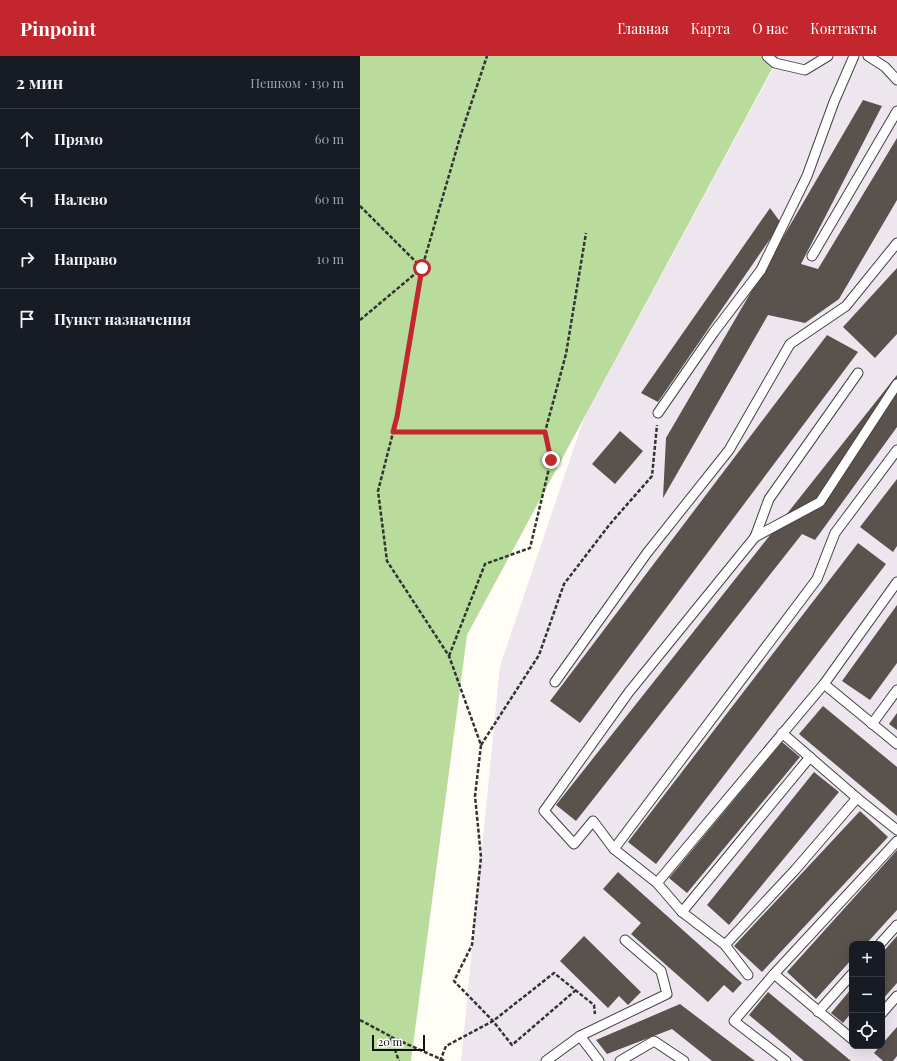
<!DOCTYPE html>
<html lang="ru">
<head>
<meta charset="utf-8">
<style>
	body { margin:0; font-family:"Playfair Display",serif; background:#20242c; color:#f1f3f6 }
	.controls { position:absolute; right:12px; bottom:12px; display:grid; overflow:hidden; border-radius:8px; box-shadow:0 4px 16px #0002 }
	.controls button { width:36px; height:36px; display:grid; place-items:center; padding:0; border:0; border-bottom:1px solid #363941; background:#171b24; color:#f1f3f6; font:20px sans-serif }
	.scale { position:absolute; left:12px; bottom:10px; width:53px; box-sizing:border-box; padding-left:4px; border:2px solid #111; border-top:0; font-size:11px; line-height:14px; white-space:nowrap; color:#111; -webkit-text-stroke:3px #fff; paint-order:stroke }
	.stop { position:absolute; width:12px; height:12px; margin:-9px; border:3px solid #c4262e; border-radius:50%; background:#fff }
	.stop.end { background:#c4262e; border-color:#fff; box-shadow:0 1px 4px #0008 }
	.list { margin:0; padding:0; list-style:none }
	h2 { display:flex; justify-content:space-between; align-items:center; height:52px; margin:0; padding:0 16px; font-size:17px }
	h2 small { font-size:13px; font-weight:400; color:#9ea1a6 }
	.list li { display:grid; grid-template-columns:26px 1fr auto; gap:12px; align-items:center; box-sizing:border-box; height:60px; padding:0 16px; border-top:1px solid #363941 }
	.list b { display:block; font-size:15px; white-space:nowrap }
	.list em { font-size:13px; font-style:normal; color:#9ea1a6 }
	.icon { flex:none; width:22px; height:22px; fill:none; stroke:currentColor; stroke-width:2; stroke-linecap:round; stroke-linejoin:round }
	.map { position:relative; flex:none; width:537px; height:1005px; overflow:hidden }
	header { display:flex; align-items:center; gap:24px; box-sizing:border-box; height:56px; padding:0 20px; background:#c4262e; color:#fff }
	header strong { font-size:19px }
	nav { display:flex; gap:22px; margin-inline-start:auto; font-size:14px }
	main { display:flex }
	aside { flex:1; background:#171b24 }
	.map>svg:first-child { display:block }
	.industrial { fill:#eee6ef; fill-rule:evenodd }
	.forest { fill:#b9dc9c }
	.building { fill:#5a524d }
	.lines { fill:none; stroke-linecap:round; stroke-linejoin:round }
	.service-casing { stroke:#444; stroke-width:11 }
	.path { stroke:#333; stroke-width:2.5; stroke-dasharray:4 2; stroke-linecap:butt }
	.service { stroke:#fff; stroke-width:9 }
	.route { stroke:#c4262e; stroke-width:5 }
</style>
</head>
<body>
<header>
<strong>Pinpoint</strong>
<nav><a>Главная</a><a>Карта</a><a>О нас</a><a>Контакты</a></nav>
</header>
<main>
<aside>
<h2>2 мин<small>Пешком · 130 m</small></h2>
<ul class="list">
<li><svg class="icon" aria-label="ahead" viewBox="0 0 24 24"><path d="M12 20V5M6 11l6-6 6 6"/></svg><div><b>Прямо</b></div><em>60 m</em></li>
<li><svg class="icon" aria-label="left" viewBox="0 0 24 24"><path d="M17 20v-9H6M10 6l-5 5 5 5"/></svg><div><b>Налево</b></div><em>60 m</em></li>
<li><svg class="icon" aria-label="right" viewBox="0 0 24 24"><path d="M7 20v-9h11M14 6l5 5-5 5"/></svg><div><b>Направо</b></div><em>10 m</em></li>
<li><svg class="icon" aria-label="arrive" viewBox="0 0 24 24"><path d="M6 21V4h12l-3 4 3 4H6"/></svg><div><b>Пункт назначения</b></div></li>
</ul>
</aside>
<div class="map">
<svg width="537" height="1005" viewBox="0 0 537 1005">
	<rect width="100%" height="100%" fill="#fffdf5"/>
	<path class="industrial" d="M420 0H537V1005H101L140 610 224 362ZM492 888H522V990H492Z"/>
	<path class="forest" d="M0 0H419L107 579 51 1005H0Z"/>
	<g class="building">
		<path d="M503 44 522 50 441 208 458 213 537 82V144L479 243 445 267 408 259 303 442 306 382Z"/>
		<path d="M410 152 421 167 298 346 281 337Z"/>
		<path d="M537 212V278L515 302 483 271Z"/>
		<path d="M467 279 498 296 220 667 190 645Z"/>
		<path d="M537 319V371L455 484 442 478 216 765 196 749Z"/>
		<path d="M260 375 283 395 255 428 232 408Z"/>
		<path d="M537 423V490L533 496 500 471Z"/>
		<path d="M498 487 526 508 296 808 268 786Z"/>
		<path d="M537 549V607L510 644 482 625Z"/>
		<path d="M463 650 537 711V760L439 678Z"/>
		<path d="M537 657V674L529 668Z"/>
		<path d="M422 686 440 701 327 837 309 822Z"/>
		<path d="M454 716 479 736 369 869 347 849Z"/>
		<path d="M500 755 528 781 402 916 374 890Z"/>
		<path d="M537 794V854L506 888H492V903L456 943 427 916Z"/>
		<path d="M258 816 382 927 373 937 364 929 348 946 271 878 281 867 243 833Z"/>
		<path d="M224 880 281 936 268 949 259 940 248 952 200 905Z"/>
		<path d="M537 880V927L522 944V897Z"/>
		<path d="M492 932V956L483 967 471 957Z"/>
		<path d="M408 936 491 1005H444L389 959Z"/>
		<path d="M320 948 395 1005H352L312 973 247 998 236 984Z"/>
		<path d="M537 971V1000L533 1005H523L514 997 520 990H522V988Z"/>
	</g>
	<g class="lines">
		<defs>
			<g id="service">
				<path d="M407 0 415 7 445 14 468 0"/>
				<path d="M508 0 525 11 537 24"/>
				<path d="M452 200 537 55"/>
				<path d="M298 357 354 276 401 214 447 120 474 46 494 0"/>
				<path d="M537 394 475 477 457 523 254 793 297 827 464 628 537 688"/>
				<path d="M395 481 409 443 498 317"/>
				<path d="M195 626 287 497 369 394 430 288 486 250 537 187"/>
				<path d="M464 628 537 526"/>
				<path d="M512 668 537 634"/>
				<path d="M422 677 497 742 537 774"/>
				<path d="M254 793 233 765 214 788 184 755 269 636 395 481 460 446 537 328"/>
				<path d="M297 827 322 856 365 889 388 919"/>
				<path d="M322 856 450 701"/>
				<path d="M520 888 537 869"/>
				<path d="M365 889 435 814 497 742"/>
				<path d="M414 918 492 983"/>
				<path d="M458 956 492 918"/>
				<path d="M522 957 537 940"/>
				<path d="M220 980 307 938 301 915 265 884"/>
				<path d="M186 1005 220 980 239 1005"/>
				<path d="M260 1005 294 985 324 1005"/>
				<path d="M426 1005 374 965 414 918 537 785"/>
			</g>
		</defs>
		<use href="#service" class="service-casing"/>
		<g class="path">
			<path d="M0 150 62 212 37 361 18 435 27 505 89 600 121 689 115 740 121 801 112 889 94 925 133 965 152 989 216 934"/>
			<path d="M0 264 62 212 101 78 127 0"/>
			<path d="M33 376H185"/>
			<path d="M89 600 125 508 170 492 191 404 185 376 206 298 226 177"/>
			<path d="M121 689 179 599 204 528 250 468 292 420 297 369"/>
			<path d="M0 964 30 980 39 1005"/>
			<path d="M31 981 85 1005"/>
			<path d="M80 1005 86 990 133 965 194 917 234 949 235 958"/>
		</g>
		<use href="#service" class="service"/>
	</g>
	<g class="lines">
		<path class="route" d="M62 212 37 361 33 376H185L191 404"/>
	</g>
</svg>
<div class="controls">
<button>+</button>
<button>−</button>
<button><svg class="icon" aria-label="locate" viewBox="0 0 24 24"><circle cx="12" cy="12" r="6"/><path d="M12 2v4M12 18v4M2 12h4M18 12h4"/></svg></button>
</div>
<div class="scale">20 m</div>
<div class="stop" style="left:62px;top:212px"></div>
<div class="stop end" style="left:191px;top:404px"></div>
</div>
</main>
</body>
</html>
